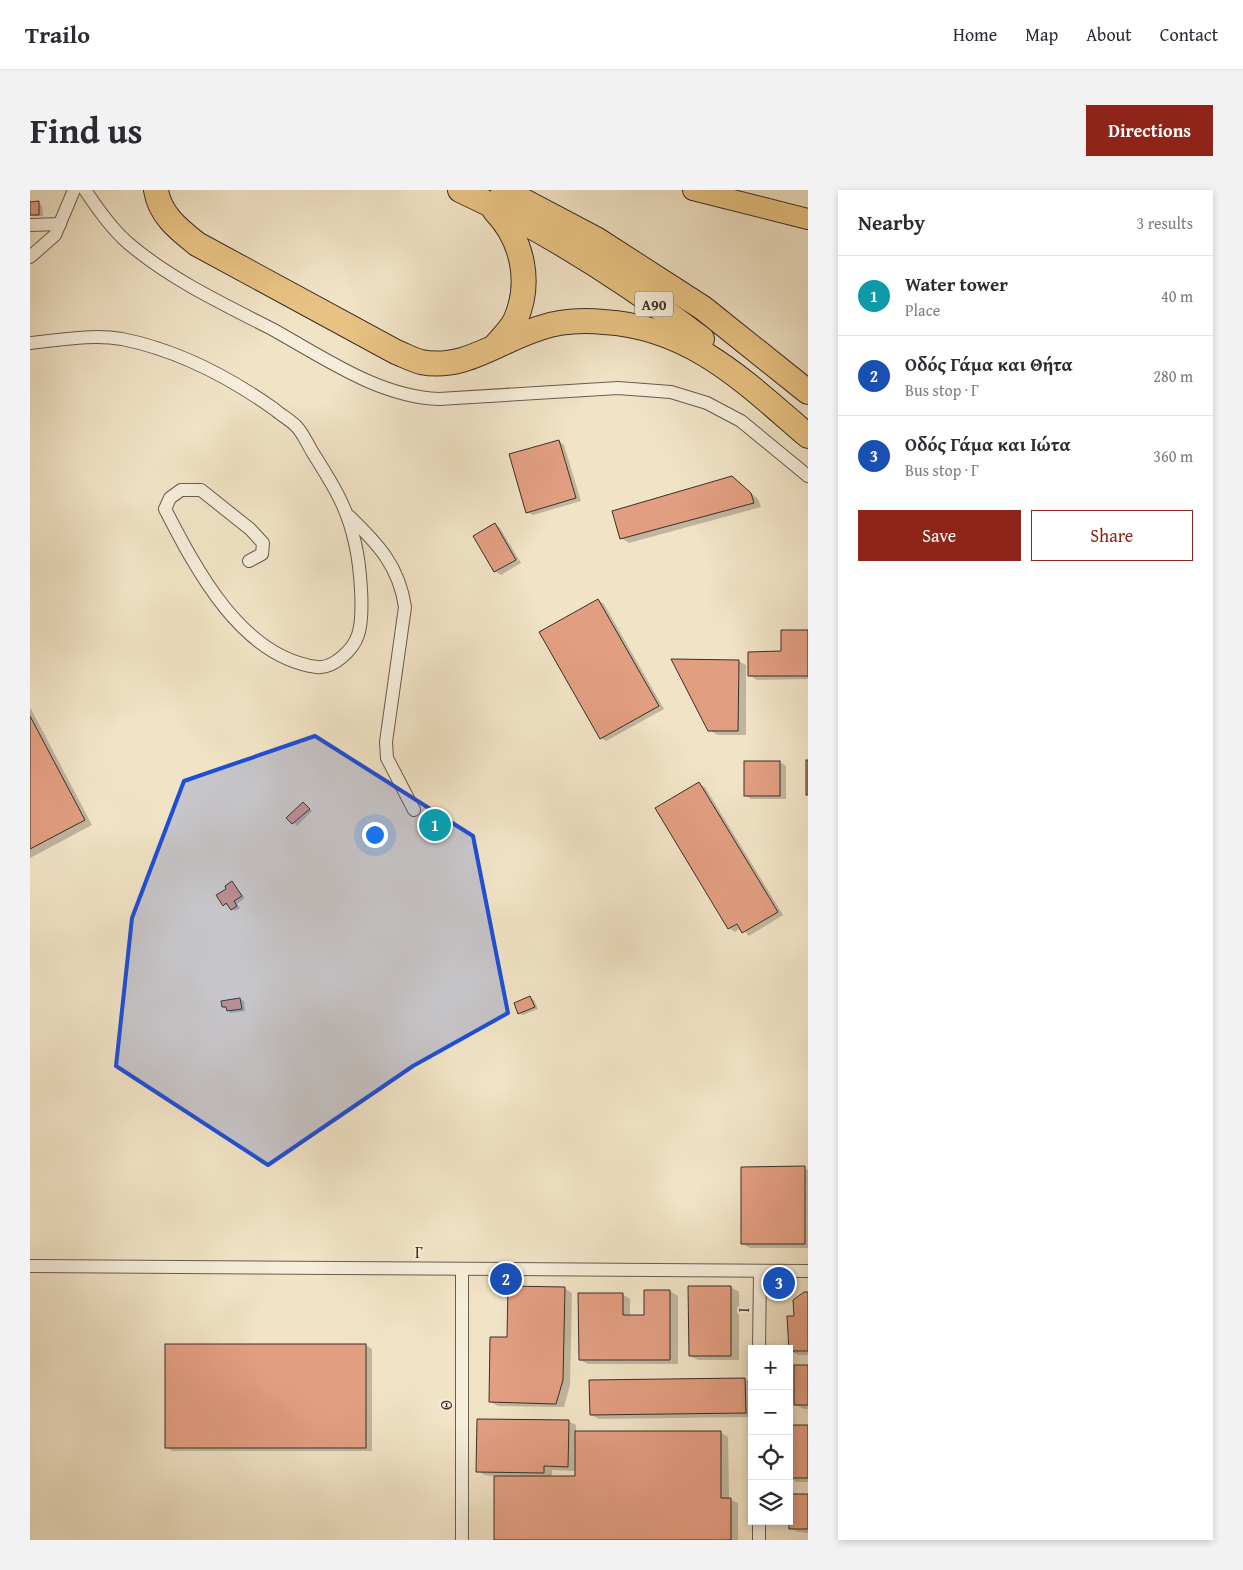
<!DOCTYPE html>
<html lang="en">
<head>
<meta charset="utf-8">
<style>
	body { margin:0; font-family:"Gentium Book Plus",serif; background:#f2f2f3; color:#2b2b33 }
	.controls { position:absolute; right:15px; bottom:15px; display:grid; overflow:hidden; border-radius:0px; box-shadow:0 2px 8px #0003 }
	.controls button { width:45px; height:45px; display:grid; place-items:center; padding:0; border:0; border-bottom:1px solid #e1e1e2; background:#fff; color:#2b2b33; font:25px sans-serif }
	.you { position:absolute; left:344px; top:644px; width:18px; height:18px; margin:-12px; border:4px solid #fff; border-radius:50%; background:#1a73e8; box-shadow:0 0 0 8px #1a73e833 }
	.badge { display:grid; place-items:center; width:32px; height:32px; border-radius:50%; background:#8f2418; color:#fff; font-size:16px; font-weight:700 }
	.pin { position:absolute; translate:-50% -50%; border:2px solid #fff; box-shadow:0 1px 5px #0006 }
	.list { margin:0; padding:0; list-style:none }
	h2 { display:flex; justify-content:space-between; align-items:center; height:65px; margin:0; padding:0 20px; font-size:21px }
	h2 small { font-size:16px; font-weight:400; color:#7c7c81 }
	.list li { display:grid; grid-template-columns:32px 1fr auto; gap:15px; align-items:center; box-sizing:border-box; height:80px; padding:0 20px; border-top:1px solid #e1e1e2 }
	.list b { display:block; font-size:19px; white-space:nowrap }
	.list p { margin:0; font-size:16px; white-space:nowrap; color:#7c7c81 }
	.list em { font-size:16px; font-style:normal; color:#7c7c81 }
	.actions { display:flex; gap:10px; padding:15px 20px }
	.actions a { flex:1; padding:11px 0; border:1px solid #8f2418; border-radius:0px; text-align:center; font-size:18px; color:#8f2418 }
	.actions .main { background:#8f2418; color:#fff }
	.icon { flex:none; width:28px; height:28px; fill:none; stroke:currentColor; stroke-width:2; stroke-linecap:round; stroke-linejoin:round }
	.map { position:relative; flex:none; width:778px; height:1350px; overflow:hidden; border-radius:0px }
	header { display:flex; align-items:center; gap:30px; box-sizing:border-box; height:70px; padding:0 25px; background:#fff; border-bottom:1px solid #e1e1e2 }
	header strong { font-size:24px }
	nav { display:flex; gap:28px; margin-inline-start:auto; font-size:18px }
	.intro { display:flex; align-items:center; justify-content:space-between; box-sizing:border-box; height:120px; padding:0 30px }
	h1 { margin:0; font-size:35px }
	.button { padding:12px 22px; border-radius:0px; background:#8f2418; color:#fff; font-size:18px; font-weight:700 }
	main { display:flex; gap:30px; padding:0 30px }
	aside { flex:1; background:#fff; border-radius:0px; box-shadow:0 2px 8px #0003 }
	.map>svg:first-child { display:block }
	.shadow { fill:#0003; fill-rule:evenodd }
	.building { fill:#e29e81; stroke:#392f26 }
	.lines { fill:none; stroke-linecap:round; stroke-linejoin:round }
	.minor-casing { stroke:#675c4e; stroke-width:14 }
	.primary-casing { stroke:#392f26; stroke-width:22 }
	.motorway-casing { stroke:#392f26; stroke-width:26 }
	.minor { stroke:#f6edda; stroke-width:12 }
	.primary { stroke:#e8c283; stroke-width:20 }
	.motorway { stroke:#e8c283; stroke-width:24 }
	.marked { fill:#1d4ed8; fill-opacity:0.2; stroke:#1d4ed8; stroke-width:4; stroke-linejoin:round }
	.labels { text-anchor:middle; dominant-baseline:central; stroke-width:4; stroke-linejoin:round; paint-order:stroke }
	.shield { fill:#f6edda; stroke:#72685c; stroke-width:1 }
	.shield-label { font-size:15px; font-weight:bold; fill:#392f26 }
	.street-label { font-size:16px; fill:#392f26; stroke:#f6edda }
</style>
</head>
<body>
<header>
<strong>Trailo</strong>
<nav><a>Home</a><a>Map</a><a>About</a><a>Contact</a></nav>
</header>
<div class="intro"><h1>Find us</h1><a class="button">Directions</a></div>
<main>
<div class="map">
<svg width="778" height="1350" viewBox="0 0 778 1350">
	<rect width="100%" height="100%" fill="#f1e3c6"/>
	<filter id="stains"><feTurbulence type="fractalNoise" baseFrequency=".004" numOctaves="4"/><feColorMatrix values="0 0 0 0 .2 0 0 0 0 .09 0 0 0 0 .02 0 0 0 .5 -.17"/></filter>
	<radialGradient id="worn" r=".72"><stop offset=".6" stop-color="#630" stop-opacity="0"/><stop offset="1" stop-color="#630" stop-opacity=".3"/></radialGradient>
	<g class="shadow">
		<path d="M0 13 12 15 13 26H0Z"/>
		<path d="M529 251 534 255 551 311 503 325 497 322Z"/>
		<path d="M702 287 728 309 731 317 599 353 591 348Z"/>
		<path d="M465 334 470 338 491 373 471 385 465 381Z"/>
		<path d="M568 410 574 414 634 519 576 551 571 548Z"/>
		<path d="M778 441V489L727 490 719 485Z"/>
		<path d="M708 471 716 475V545H688L679 540Z"/>
		<path d="M0 517 62 635 0 668Z"/>
		<path d="M715 572H750L756 576V609H721L715 605Z"/>
		<path d="M669 594 675 597 753 725 719 746 711 738 705 742 699 738 627 619Z"/>
		<path d="M274 613 282 621 267 636 258 628Z"/>
		<path d="M411 622 414 624 423 640 404 650 400 648Z"/>
		<path d="M202 692 215 708 207 714 210 718 205 721 199 716 194 715Z"/>
		<path d="M500 808 504 810 508 819 493 825 489 823Z"/>
		<path d="M210 809 214 811 215 821 201 823 193 816Z"/>
		<path d="M774 978 778 980V1058H720L712 1054Z"/>
		<path d="M701 1097 709 1102V1170H668L660 1166Z"/>
		<path d="M534 1098 542 1103 540 1195 534 1217 468 1216 460 1212 478 1149Z"/>
		<path d="M640 1101 648 1106V1174H558L550 1170 592 1104 600 1109V1126H616Z"/>
		<path d="M778 1103V1165H768L760 1161 765 1128Z"/>
		<path d="M336 1155 342 1159V1261H142L136 1257Z"/>
		<path d="M778 1177V1219H774L766 1215Z"/>
		<path d="M715 1189 722 1193V1227L569 1229 561 1225Z"/>
		<path d="M538 1231 546 1235V1243L690 1242 698 1247 699 1309 708 1313V1350H466L465 1286 455 1285 447 1281ZM522 1280 547 1281V1287H522Z"/>
		<path d="M778 1237V1292H767L759 1287Z"/>
		<path d="M778 1305V1343L768 1342 760 1338Z"/>
	</g>
	<g class="building">
		<path d="M9 11V25H0V12Z"/>
		<path d="M529 250 546 308 496 323 479 264Z"/>
		<path d="M702 286 721 303 724 313 590 349 582 321Z"/>
		<path d="M465 333 486 370 464 382 443 346Z"/>
		<path d="M568 409 629 516 570 549 509 442Z"/>
		<path d="M751 440H778V486H718V462L751 461Z"/>
		<path d="M641 469 709 470 708 541H678Z"/>
		<path d="M0 526 55 630 0 659Z"/>
		<rect x="776" y="570" width="2" height="35"/>
		<rect x="714" y="571" width="36" height="35"/>
		<path d="M669 592 748 722 712 743 707 734 698 739 625 618Z"/>
		<path d="M273 612 280 619 262 634 256 628Z"/>
		<path d="M411 621 420 637 399 649 390 632Z"/>
		<path d="M202 691 212 706 204 711 207 716 201 720 196 713 193 716 186 705 196 699 195 696Z"/>
		<path d="M500 806 505 817 488 824 484 813Z"/>
		<path d="M210 808 212 819 197 821 196 817H192L191 811Z"/>
		<path d="M775 976V1054H711V977Z"/>
		<path d="M478 1096 535 1097 533 1190 526 1214 459 1212 460 1147H477Z"/>
		<path d="M658 1096H701V1166H659Z"/>
		<path d="M614 1100H640V1170H549L548 1103H593V1125H614Z"/>
		<path d="M774 1102H778V1161H759L757 1126H764L763 1110Z"/>
		<rect x="135" y="1154" width="201" height="104"/>
		<rect x="764" y="1175" width="14" height="40"/>
		<path d="M715 1188 716 1223 560 1225 559 1190Z"/>
		<path d="M447 1229 539 1230 538 1277 514 1276V1283L446 1282Z"/>
		<rect x="759" y="1235" width="19" height="53"/>
		<path d="M545 1241H691V1308H701V1350H464V1286H545Z"/>
		<rect x="759" y="1304" width="19" height="35"/>
	</g>
	<g class="lines">
		<defs>
			<g id="minor">
				<path d="M55 0C68 19 81 38 98 53 140 89 193 114 242 139 293 167 349 207 409 209L588 198 641 202 677 213 711 231 778 286"/>
				<path d="M0 35 30 34"/>
				<path d="M0 67 25 45 44 0"/>
				<path d="M0 153C30 150 62 144 92 149 147 160 199 187 244 219 251 225 260 230 266 236 273 243 278 255 283 263 303 295 317 316 325 353 330 374 335 425 328 445 323 460 303 479 287 477 211 467 166 379 135 319L140 308 151 300H171L220 339 233 353 232 364 219 371"/>
				<path d="M319 326C348 354 369 376 375 417L356 552 357 568 384 620"/>
				<path d="M0 1076 778 1081"/>
				<path d="M729 1159 730 1082"/>
				<path d="M729 1331V1350"/>
				<path d="M432 1350V1079"/>
			</g>
			<path id="primary" d="M663 0 778 29"/>
			<g id="motorway">
				<path d="M126 0C130 25 148 39 167 54L366 162C374 165 383 170 391 172 434 181 470 150 510 138 530 131 552 130 574 132 661 137 715 192 778 246"/>
				<path d="M430 0C516 40 597 92 672 149"/>
				<path d="M473 0 566 49 673 118 778 202"/>
				<path d="M465 21C493 50 502 93 485 131 480 140 472 148 466 155"/>
			</g>
		</defs>
		<use href="#minor" class="minor-casing"/>
		<use href="#primary" class="primary-casing"/>
		<use href="#motorway" class="motorway-casing"/>
		<use href="#minor" class="minor"/>
		<use href="#primary" class="primary"/>
		<use href="#motorway" class="motorway"/>
	</g>
	<path class="marked" d="M285 546 443 646 478 823 383 876 238 975 86 876 102 728 154 591Z"/>
	<g class="labels">
		<rect class="shield" x="605" y="101.5" width="38" height="25" rx="4"/>
		<g class="shield-label">
			<text x="624" y="114">Α90</text>
		</g>
		<g class="street-label">
			<text x="389" y="1062">Γ</text>
			<text transform="translate(713 1120) rotate(-89)">Ι</text>
			<text transform="translate(416 1215) rotate(-90)">Θ</text>
		</g>
	</g>
	<rect width="100%" height="100%" filter="url(#stains)"/>
	<rect width="100%" height="100%" fill="url(#worn)"/>
</svg>
<div class="controls">
<button>+</button>
<button>−</button>
<button><svg class="icon" aria-label="locate" viewBox="0 0 24 24"><circle cx="12" cy="12" r="6"/><path d="M12 2v4M12 18v4M2 12h4M18 12h4"/></svg></button>
<button><svg class="icon" aria-label="layers" viewBox="0 0 24 24"><path d="M12 4l9 5-9 5-9-5zM3 14l9 5 9-5"/></svg></button>
</div>
<div class="you"></div>
<div class="pin badge" style="left:405px;top:635px;background:#0f9aa8">1</div>
<div class="pin badge" style="left:476px;top:1089px;background:#1a4fb4">2</div>
<div class="pin badge" style="left:749px;top:1093px;background:#1a4fb4">3</div>
</div>
<aside>
<h2>Nearby<small>3 results</small></h2>
<ul class="list">
<li><span class="badge" style="background:#0f9aa8">1</span><div><b>Water tower</b><p>Place</p></div><em>40 m</em></li>
<li><span class="badge" style="background:#1a4fb4">2</span><div><b>Οδός Γάμα και Θήτα</b><p>Bus stop · Γ</p></div><em>280 m</em></li>
<li><span class="badge" style="background:#1a4fb4">3</span><div><b>Οδός Γάμα και Ιώτα</b><p>Bus stop · Γ</p></div><em>360 m</em></li>
</ul>
<div class="actions"><a class="main">Save</a><a>Share</a></div>
</aside>
</main>
</body>
</html>
